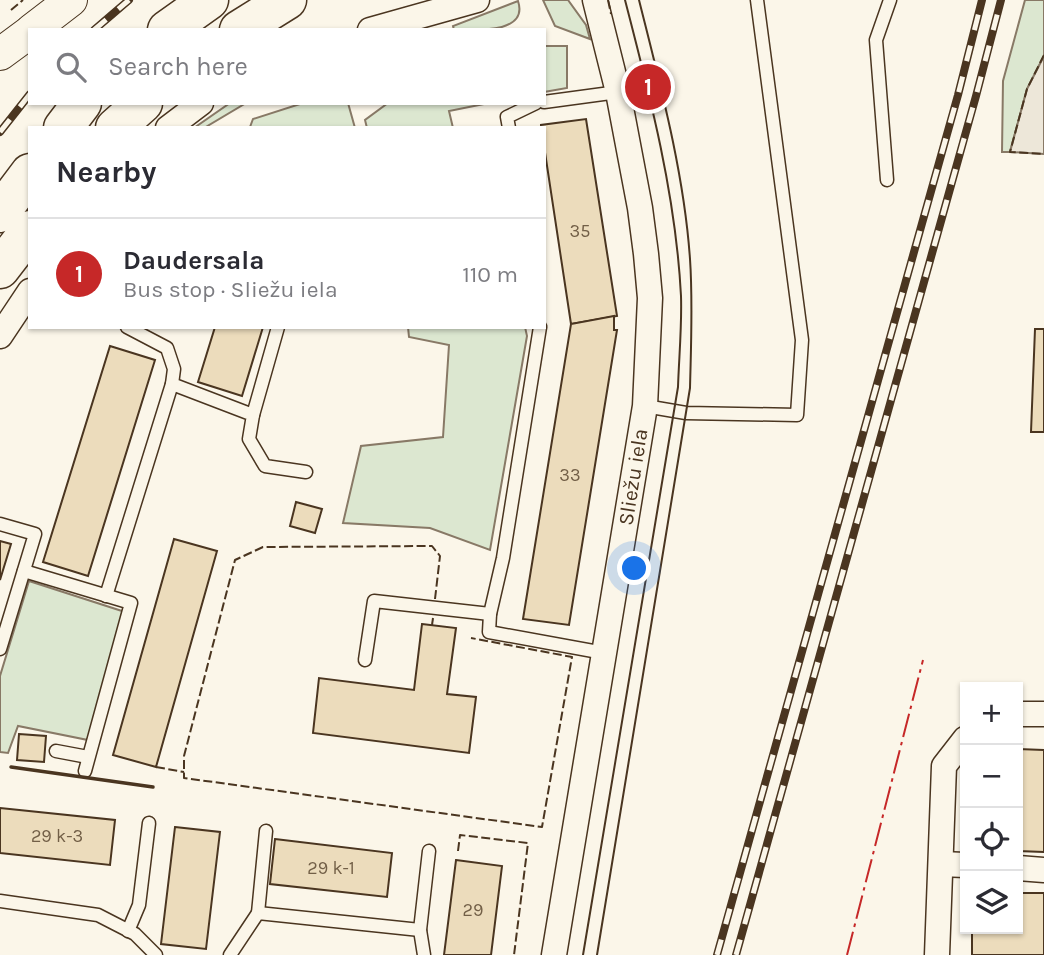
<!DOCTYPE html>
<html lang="en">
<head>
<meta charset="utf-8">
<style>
	body { margin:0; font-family:Karla,sans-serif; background:#f7f7f7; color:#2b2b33 }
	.controls { position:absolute; right:21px; bottom:21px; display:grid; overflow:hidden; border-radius:0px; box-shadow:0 2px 5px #0004 }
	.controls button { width:63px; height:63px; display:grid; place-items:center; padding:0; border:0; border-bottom:2px solid #e1e1e2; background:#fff; color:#2b2b33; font:35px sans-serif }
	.you { position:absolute; left:635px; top:569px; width:24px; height:24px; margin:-18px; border:5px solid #fff; border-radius:50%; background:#1a73e8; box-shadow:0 0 0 10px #1a73e833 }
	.badge { display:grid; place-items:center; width:46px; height:46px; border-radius:50%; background:#c62828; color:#fff; font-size:23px; font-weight:700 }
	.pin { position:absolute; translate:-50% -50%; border:4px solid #fff; box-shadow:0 2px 7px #0006 }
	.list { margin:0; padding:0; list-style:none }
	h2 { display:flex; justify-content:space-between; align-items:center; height:91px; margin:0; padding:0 28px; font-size:30px }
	h2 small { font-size:23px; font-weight:400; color:#7c7c81 }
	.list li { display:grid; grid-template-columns:46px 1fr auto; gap:21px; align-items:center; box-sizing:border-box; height:112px; padding:0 28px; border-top:2px solid #e1e1e2 }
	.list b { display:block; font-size:26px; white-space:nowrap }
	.list p { margin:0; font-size:23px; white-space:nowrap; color:#7c7c81 }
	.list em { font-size:23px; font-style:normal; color:#7c7c81 }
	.icon { flex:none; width:38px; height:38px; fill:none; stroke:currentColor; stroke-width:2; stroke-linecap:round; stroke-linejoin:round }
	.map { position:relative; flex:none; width:1044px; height:955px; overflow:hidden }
	.search { position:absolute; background:#fff; box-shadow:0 2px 5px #0004; left:28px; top:28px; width:518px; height:77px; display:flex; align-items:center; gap:18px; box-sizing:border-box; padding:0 24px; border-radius:0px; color:#7c7c81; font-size:26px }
	.panel { position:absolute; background:#fff; box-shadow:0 2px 5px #0004; left:28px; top:126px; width:518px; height:203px; border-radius:0px }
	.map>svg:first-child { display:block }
	.green { fill:#dce7d0; stroke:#887966; stroke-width:2 }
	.parking { fill:#ede7d9; stroke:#887966; stroke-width:2 }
	.building { fill:#ecdcbc; stroke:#4a3520; stroke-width:2 }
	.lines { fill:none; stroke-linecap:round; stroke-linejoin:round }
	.service-casing { stroke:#4a3520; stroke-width:15 }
	.minor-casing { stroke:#4a3520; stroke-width:27 }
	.tertiary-casing { stroke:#4a3520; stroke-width:34 }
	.primary-casing { stroke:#4a3520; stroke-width:41 }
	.service { stroke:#fbf6e9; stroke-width:12 }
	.minor { stroke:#fbf6e9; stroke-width:24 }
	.tertiary { stroke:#fbf6e9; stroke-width:32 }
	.primary { stroke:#fbf6e9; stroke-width:38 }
	.tram { stroke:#4a3520; stroke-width:2 }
	.rail-casing { stroke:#4a3520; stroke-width:8 }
	.rail { stroke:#fbf6e9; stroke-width:5; stroke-dasharray:16; stroke-linecap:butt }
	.fence { stroke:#4a3520; stroke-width:2; stroke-dasharray:9 3.5; stroke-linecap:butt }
	.wall { stroke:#4a3520; stroke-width:3.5 }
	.power { stroke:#c62828; stroke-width:2; stroke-dasharray:24 5 3.5 5; stroke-linecap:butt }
	.labels { text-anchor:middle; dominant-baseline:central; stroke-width:5; stroke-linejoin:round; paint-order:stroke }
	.number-label { font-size:18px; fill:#725f47 }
	.street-label { font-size:21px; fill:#4a3520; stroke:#fbf6e9 }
</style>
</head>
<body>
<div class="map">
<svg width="1044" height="955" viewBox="0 0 1044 955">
	<rect width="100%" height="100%" fill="#fbf6e9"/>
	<g class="green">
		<path d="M543 0H568L586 25 590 39 555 26Z"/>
		<path d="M1025 0H1044V56L1027 89 1010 152H1002L1003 81Z"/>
		<path d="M518 1C529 34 475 30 454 30L453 26Z"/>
		<path d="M544 46H567V88L544 92Z"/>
		<path d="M230 103H246L204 128H194Z"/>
		<path d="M303 103H348L355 128 250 127 253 119Z"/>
		<path d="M388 103H489L449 111 453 128H367L365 120Z"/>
		<path d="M408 327H525L527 336 490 550 430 528 343 523 361 446 443 437 449 345 409 337Z"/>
		<path d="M29 581 125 612 88 740 18 726 8 753 0 752V676Z"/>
	</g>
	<path class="parking" d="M1044 56V154L1010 152 1027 89Z"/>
	<g class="building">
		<path d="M586 119 617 316 571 324 544 146V128H541V125Z"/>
		<path d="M614 316V330H617L569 625 523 619 571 324Z"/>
		<path d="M215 327H263L242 396 198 382Z"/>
		<path d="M1035 329H1044V432H1031Z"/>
		<path d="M110 346 155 360 88 576 43 562Z"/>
		<path d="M296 502 322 509 315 533 290 526Z"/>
		<path d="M174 539 217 551 156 767 113 755Z"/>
		<path d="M0 541 11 544 0 580Z"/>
		<path d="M422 624 456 628 447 694 476 697 469 753 313 733 319 678 414 690Z"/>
		<path d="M19 734 46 736 44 762 17 760Z"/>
		<path d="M1018 749 1044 750V852L1018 851Z"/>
		<path d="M0 808 115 820 110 865 0 853Z"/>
		<path d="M175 827 220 832 206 949 161 944Z"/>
		<path d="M275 839 392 853 387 897 270 884Z"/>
		<path d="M456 860 502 866 491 955H444Z"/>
		<path d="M1018 893H1044V955H972V929H1018Z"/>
	</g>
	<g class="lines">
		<defs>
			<g id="service">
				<path d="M544 102 618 92"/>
				<path d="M509 128 507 117 536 103"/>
				<path d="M887 180 876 40 890 0"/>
				<path d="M127 327 167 348 174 369 172 384 253 415 249 439 265 466 306 472"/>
				<path d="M540 327 503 558 490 614 489 632 604 653"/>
				<path d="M645 406 686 413 797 415 802 340 757 0"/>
				<path d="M253 415 278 327"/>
				<path d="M0 524 35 534 0 649"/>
				<path d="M24 571 131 603 85 771"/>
				<path d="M106 596 172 384"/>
				<path d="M365 660 374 601 490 614"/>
				<path d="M56 751 88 757"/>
				<path d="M0 901 98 915 135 934 156 955"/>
				<path d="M258 913 266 831"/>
				<path d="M128 931 139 905 149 823"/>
				<path d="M230 955 258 913 420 930"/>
				<path d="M424 955 420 930 429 851"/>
			</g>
			<g id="minor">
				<path d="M370 30 477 0"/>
				<path d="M168 128 201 103"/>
				<path d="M0 336 30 291"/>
				<path d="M1018 714H1044"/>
				<path d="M941 864 965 865"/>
				<path d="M1018 868 1044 870"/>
				<path d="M554 955 645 406 650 298 646 254 640 208 618 92 595 0"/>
				<path d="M937 955 944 766 965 739"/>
			</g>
			<g id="tertiary">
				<path d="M32 30 71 0"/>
				<path d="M0 54 30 32"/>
			</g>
			<g id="primary">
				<path d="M167 30 209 0"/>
				<path d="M239 30 287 0"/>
				<path d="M63 128 82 103"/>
				<path d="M115 128 143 103"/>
				<path d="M0 213 30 173"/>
				<path d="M0 269 30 230"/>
			</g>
		</defs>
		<use href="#service" class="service-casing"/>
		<use href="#minor" class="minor-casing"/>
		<use href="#tertiary" class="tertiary-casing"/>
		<use href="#primary" class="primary-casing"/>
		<use href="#service" class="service"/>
		<use href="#minor" class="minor"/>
		<use href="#tertiary" class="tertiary"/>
		<use href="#primary" class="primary"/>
		<g class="tram">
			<path d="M583 955 678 387C679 357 682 326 681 296 676 196 650 96 625 0"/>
			<path d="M597 955 690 388C691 345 693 302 690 259 684 172 660 84 639 0"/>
		</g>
		<defs>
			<g id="rail">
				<path d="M94 30 129 0"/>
				<path d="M0 132 30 94"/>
				<path d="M717 955 958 95 982 0"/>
				<path d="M736 955 976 96 1001 0"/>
			</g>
		</defs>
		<use href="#rail" class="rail-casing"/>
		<use href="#rail" class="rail"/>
		<g class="fence">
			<path d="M608 0 611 14"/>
			<path d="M11 10 23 0"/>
			<path d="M1044 55 1027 89 1010 152 1044 154"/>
			<path d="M435 599 440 556 432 546 263 547 235 560 184 756V778L542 827 572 657 471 638"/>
			<path d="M432 625 433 618"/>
			<path d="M156 767 184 772"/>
			<path d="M458 851 460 835 528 843 514 955"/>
		</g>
		<path class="wall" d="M11 767 153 787"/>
		<path class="power" d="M847 955 923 660"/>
	</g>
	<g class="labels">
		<g class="number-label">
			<text x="580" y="231">35</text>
			<text x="570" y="475">33</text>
			<text x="57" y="836">29 k-3</text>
			<text x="331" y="868">29 k-1</text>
			<text x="473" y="910">29</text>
		</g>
		<g class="street-label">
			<text transform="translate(633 477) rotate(-81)">Sliežu iela</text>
		</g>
	</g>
</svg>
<div class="controls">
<button>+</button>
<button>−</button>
<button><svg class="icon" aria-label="locate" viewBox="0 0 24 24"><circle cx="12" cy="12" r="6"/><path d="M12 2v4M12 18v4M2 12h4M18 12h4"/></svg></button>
<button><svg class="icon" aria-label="layers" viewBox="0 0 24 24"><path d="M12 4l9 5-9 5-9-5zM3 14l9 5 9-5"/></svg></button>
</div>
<div class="you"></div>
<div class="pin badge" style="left:648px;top:87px">1</div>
<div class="search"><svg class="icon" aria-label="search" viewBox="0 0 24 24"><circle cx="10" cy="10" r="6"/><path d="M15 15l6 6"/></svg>Search here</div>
<section class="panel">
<h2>Nearby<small></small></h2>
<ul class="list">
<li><span class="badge">1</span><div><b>Daudersala</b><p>Bus stop · Sliežu iela</p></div><em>110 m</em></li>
</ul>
</section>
</div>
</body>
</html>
